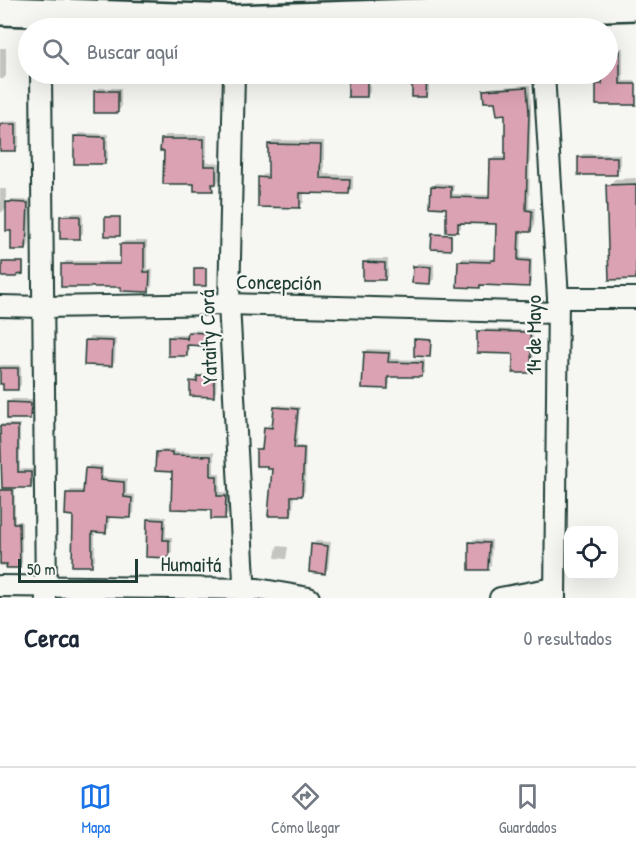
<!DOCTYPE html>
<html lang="es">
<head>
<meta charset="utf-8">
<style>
	body { margin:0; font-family:"Patrick Hand",sans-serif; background:#f2f2f3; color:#1f2937 }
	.controls { position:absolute; right:18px; bottom:18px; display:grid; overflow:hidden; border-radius:12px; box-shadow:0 6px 24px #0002 }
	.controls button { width:54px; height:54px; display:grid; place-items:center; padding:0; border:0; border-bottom:2px solid #e0e1e3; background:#fff; color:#1f2937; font:30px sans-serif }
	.scale { position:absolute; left:18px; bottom:15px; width:120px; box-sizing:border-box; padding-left:6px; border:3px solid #1f3d34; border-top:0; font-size:16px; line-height:21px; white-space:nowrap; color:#1f3d34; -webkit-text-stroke:4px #f6f6f2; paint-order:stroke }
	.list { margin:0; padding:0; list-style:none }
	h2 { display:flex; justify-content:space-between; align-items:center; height:78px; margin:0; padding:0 24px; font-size:26px }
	h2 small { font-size:20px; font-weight:400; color:#747a83 }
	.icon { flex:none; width:33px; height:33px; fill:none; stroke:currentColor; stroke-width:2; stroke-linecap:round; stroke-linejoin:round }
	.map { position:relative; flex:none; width:636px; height:598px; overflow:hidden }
	.search { position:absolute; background:#fff; box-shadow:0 6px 24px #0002; left:18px; right:18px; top:18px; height:66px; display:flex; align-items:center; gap:15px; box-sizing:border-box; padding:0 21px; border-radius:33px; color:#747a83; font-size:22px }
	.sheet { height:168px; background:#fff }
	nav { display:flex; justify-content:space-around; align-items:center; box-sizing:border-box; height:84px; border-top:2px solid #e0e1e3; background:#fff; font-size:16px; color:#747a83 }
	nav a { display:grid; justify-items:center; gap:3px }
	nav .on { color:#1a73e8 }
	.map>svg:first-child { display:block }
	.shadow { fill:#0003 }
	.building { fill:#dba2b3; stroke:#1f3d34; stroke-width:1.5 }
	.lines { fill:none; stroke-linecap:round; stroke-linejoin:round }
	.street-casing { stroke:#1f3d34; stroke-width:24 }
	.secondary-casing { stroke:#1f3d34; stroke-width:32 }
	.street { stroke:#f6f6f2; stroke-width:20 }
	.secondary { stroke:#f6f6f2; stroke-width:27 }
	.labels { text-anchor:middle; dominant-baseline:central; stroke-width:4.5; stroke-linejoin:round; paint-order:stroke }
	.street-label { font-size:21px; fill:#1f3d34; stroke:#f6f6f2 }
</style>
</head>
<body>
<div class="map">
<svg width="636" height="598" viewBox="0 0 636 598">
	<rect width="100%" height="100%" fill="#f6f6f2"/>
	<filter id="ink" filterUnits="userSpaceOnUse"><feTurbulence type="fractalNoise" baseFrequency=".0167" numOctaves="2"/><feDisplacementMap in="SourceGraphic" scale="12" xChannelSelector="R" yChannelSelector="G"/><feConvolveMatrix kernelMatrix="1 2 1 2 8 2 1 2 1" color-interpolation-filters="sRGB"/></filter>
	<g filter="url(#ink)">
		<g class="shadow">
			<path d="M0 48H6V76L3 79H0Z"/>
			<path d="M608 48H623V81H636V103L597 104V74H608Z"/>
			<path d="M136 74H163V76L159 79H136Z"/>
			<path d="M189 74H221L218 76 189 75Z"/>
			<path d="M350 74H370V92L367 96H350Z"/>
			<path d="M414 74H429V92L426 96H414Z"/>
			<path d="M530 85 531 108 529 208H535L534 227 531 231H522L521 258H532V282L528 285 482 284 480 286 460 262 463 258 494 259 496 257 497 223 461 222V228L457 231 448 206 433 187 436 183 454 184 453 194 490 195 491 160 495 157H506V112L497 100 484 91 488 88Z"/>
			<path d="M99 88H121V108L117 111 95 92Z"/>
			<path d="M19 121V146L15 150H0V122Z"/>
			<path d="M79 133 108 134V159L104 163 75 137Z"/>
			<path d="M166 135H207V162L220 163V179L212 189 196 182 165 149 162 139Z"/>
			<path d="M274 140 324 141V174L353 175V188L349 193 304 191V202L299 207 260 178 264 174H270V145Z"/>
			<path d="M583 154H620V170L616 173 579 158Z"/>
			<path d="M636 178V277L608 186 615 179Z"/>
			<path d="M0 189H6V204L11 200H31L29 245 26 249 13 230 8 208 0 213Z"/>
			<path d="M65 213H83V233L79 237 61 217Z"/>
			<path d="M435 234H452V247L450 248 433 235Z"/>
			<path d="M125 241H147V269H153L152 286 149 290 123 286 63 265 66 261H121V244Z"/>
			<path d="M368 259H388V275L384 279 364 263Z"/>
			<path d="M5 261 24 262V272L23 273 4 263Z"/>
			<path d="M418 263 434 264V279L430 283 414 267Z"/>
			<path d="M197 267H207L206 284 195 269Z"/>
			<path d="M482 329 533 330 534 369 531 372 515 353 479 332Z"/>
			<path d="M192 330 207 331 206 342 203 345 189 344V352L186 355 170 337 173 334 189 335Z"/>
			<path d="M90 337 116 338 115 361 112 365 86 341Z"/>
			<path d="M417 338 432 339 430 355 416 340Z"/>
			<path d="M368 349 391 350V359L425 360V373L422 376 390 375V384L387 387 365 352Z"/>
			<path d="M0 365H21V385L17 389 5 382H0Z"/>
			<path d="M202 374 217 375 216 392 213 395 192 382 195 379H198Z"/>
			<path d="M12 399H34V414L30 417 8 403Z"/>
			<path d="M279 405 300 407 297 445 306 446 305 491 301 495 294 494 293 512 290 515 273 467 257 451 261 448H264L266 428 269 424 274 425 275 408Z"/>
			<path d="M0 424H20V469H33V484L30 487H15V521H22V563L19 566H0V490L3 488 4 457H0Z"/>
			<path d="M161 449H175V452H214V473H220V492L229 493 228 514 225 518 173 471 157 452Z"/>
			<path d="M90 465 103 466V477L127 479V494L135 495 134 513 130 517 110 516 109 528 106 531H95V561L91 564 68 493 71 490H85L86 469Z"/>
			<path d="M152 516 166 517V537H172V553L168 557 148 520Z"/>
			<path d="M474 539 492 540 491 565 487 569 471 543Z"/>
			<path d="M316 541 331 542 328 569 325 572 313 545Z"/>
			<path d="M277 546 288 547 286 559 275 558Z"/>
		</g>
		<g class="building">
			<path d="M608 51H620V84H636V105H596V84H602L603 74H608Z"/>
			<rect x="348" y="74" width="19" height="23"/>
			<path d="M412 74H427L426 97H412Z"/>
			<path d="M527 87 529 112 526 210 532 211 531 232H519L518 260 530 261 529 287 480 285V288L457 287 458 261 491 262V260H495L496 224 458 223V232H446V208L430 207 431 186 451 187V197L489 198 490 160H505V114L497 115 495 102H484L483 90Z"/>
			<rect x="94" y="91" width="24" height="22"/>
			<rect x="0" y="124" width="16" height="27"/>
			<path d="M74 136 105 137V164H74Z"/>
			<path d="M161 139H204V166H216V184H212L213 191H194V184H163L164 151H160Z"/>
			<path d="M268 144 321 145 320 178 350 179 349 194 300 193V208L258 207V177L268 178Z"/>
			<rect x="578" y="157" width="39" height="18"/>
			<path d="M636 184V279L609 280 606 185Z"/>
			<path d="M6 202 28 203 26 250H11V231H6Z"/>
			<rect x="60" y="216" width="20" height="23"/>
			<rect x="105" y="217" width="15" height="19"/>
			<path d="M432 234 451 235V250L431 249Z"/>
			<path d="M120 244H144V272H150L149 292 121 291V287H61V264H120Z"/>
			<path d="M2 262H23V274L17 275V277H2Z"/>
			<path d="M363 262 385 263V280H363Z"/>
			<path d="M413 266 431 267 430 284 412 283Z"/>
			<rect x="194" y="268" width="12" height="18"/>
			<path d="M477 331 530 332 532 373H513V354L477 353Z"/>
			<path d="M188 332 205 333 204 346 187 345V356H168V337L187 338V340Z"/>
			<path d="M414 339 431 340 430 357 414 356Z"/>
			<path d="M85 340 113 341 112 366 84 365Z"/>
			<path d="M364 352 389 353 388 362 423 363 422 377H388V389L362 388Z"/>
			<path d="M0 368H18V390H3V384H0Z"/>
			<path d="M197 376 214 377V397L190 396V381L197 382Z"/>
			<path d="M7 402 31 403 30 419H7Z"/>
			<path d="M274 407 298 409 294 448H304L302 496H291V516H268L272 469H267V466H256V450H262L264 427 272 428Z"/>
			<path d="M0 426H18V472H31V488H2Z"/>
			<path d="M156 452H172V455L211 456V476H217V496H226L225 519H211V510L171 509 172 472 155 471Z"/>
			<path d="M85 468 101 469 100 480 124 482V497L132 498 131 518 107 517 106 533 92 532V566H72L73 516 65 515 66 493H83Z"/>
			<path d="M0 490H13V523H19L20 568H6L7 564H0Z"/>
			<path d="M147 519 164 520 163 540H169V558L146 557Z"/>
			<path d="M469 542 489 543 488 570H469Z"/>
			<path d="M311 544 328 546 325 574 309 572Z"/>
		</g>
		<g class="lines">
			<defs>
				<g id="street">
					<path d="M540 0 541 28"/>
					<path d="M41 74 46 598"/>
					<path d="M234 74 229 304 245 598"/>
					<path d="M544 74 558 298 555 598"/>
					<path d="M558 298H636"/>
					<path d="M0 306 43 307 229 304 557 313"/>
					<path d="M0 586 258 589 309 598"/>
					<path d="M500 598 554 588"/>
				</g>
				<path id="secondary" d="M0 11 235 19 636 6"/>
			</defs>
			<use href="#street" class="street-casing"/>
			<use href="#secondary" class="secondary-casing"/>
			<use href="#street" class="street"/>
			<use href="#secondary" class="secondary"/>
		</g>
	</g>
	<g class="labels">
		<g class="street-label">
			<text transform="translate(279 282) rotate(1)">Concepción</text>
			<text transform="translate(533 335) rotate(-90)">14 de Mayo</text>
			<text transform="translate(208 337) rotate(-92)">Yataity Corá</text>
			<text transform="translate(191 564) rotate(1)">Humaitá</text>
		</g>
	</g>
</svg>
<div class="controls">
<button><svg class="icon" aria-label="locate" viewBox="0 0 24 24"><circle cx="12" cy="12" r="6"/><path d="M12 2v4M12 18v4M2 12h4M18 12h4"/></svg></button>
</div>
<div class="scale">50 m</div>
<div class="search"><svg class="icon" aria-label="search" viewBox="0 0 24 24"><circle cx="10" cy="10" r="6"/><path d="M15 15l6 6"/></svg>Buscar aquí</div>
</div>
<section class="sheet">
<h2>Cerca<small>0 resultados</small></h2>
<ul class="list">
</ul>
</section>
<nav>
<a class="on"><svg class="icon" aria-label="map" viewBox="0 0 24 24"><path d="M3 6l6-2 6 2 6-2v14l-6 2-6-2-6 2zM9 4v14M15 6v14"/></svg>Mapa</a>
<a><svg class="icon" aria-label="directions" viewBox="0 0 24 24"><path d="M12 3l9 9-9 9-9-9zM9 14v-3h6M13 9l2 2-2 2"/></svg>Cómo llegar</a>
<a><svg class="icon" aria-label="saved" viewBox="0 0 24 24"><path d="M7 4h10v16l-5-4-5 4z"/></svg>Guardados</a>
</nav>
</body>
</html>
